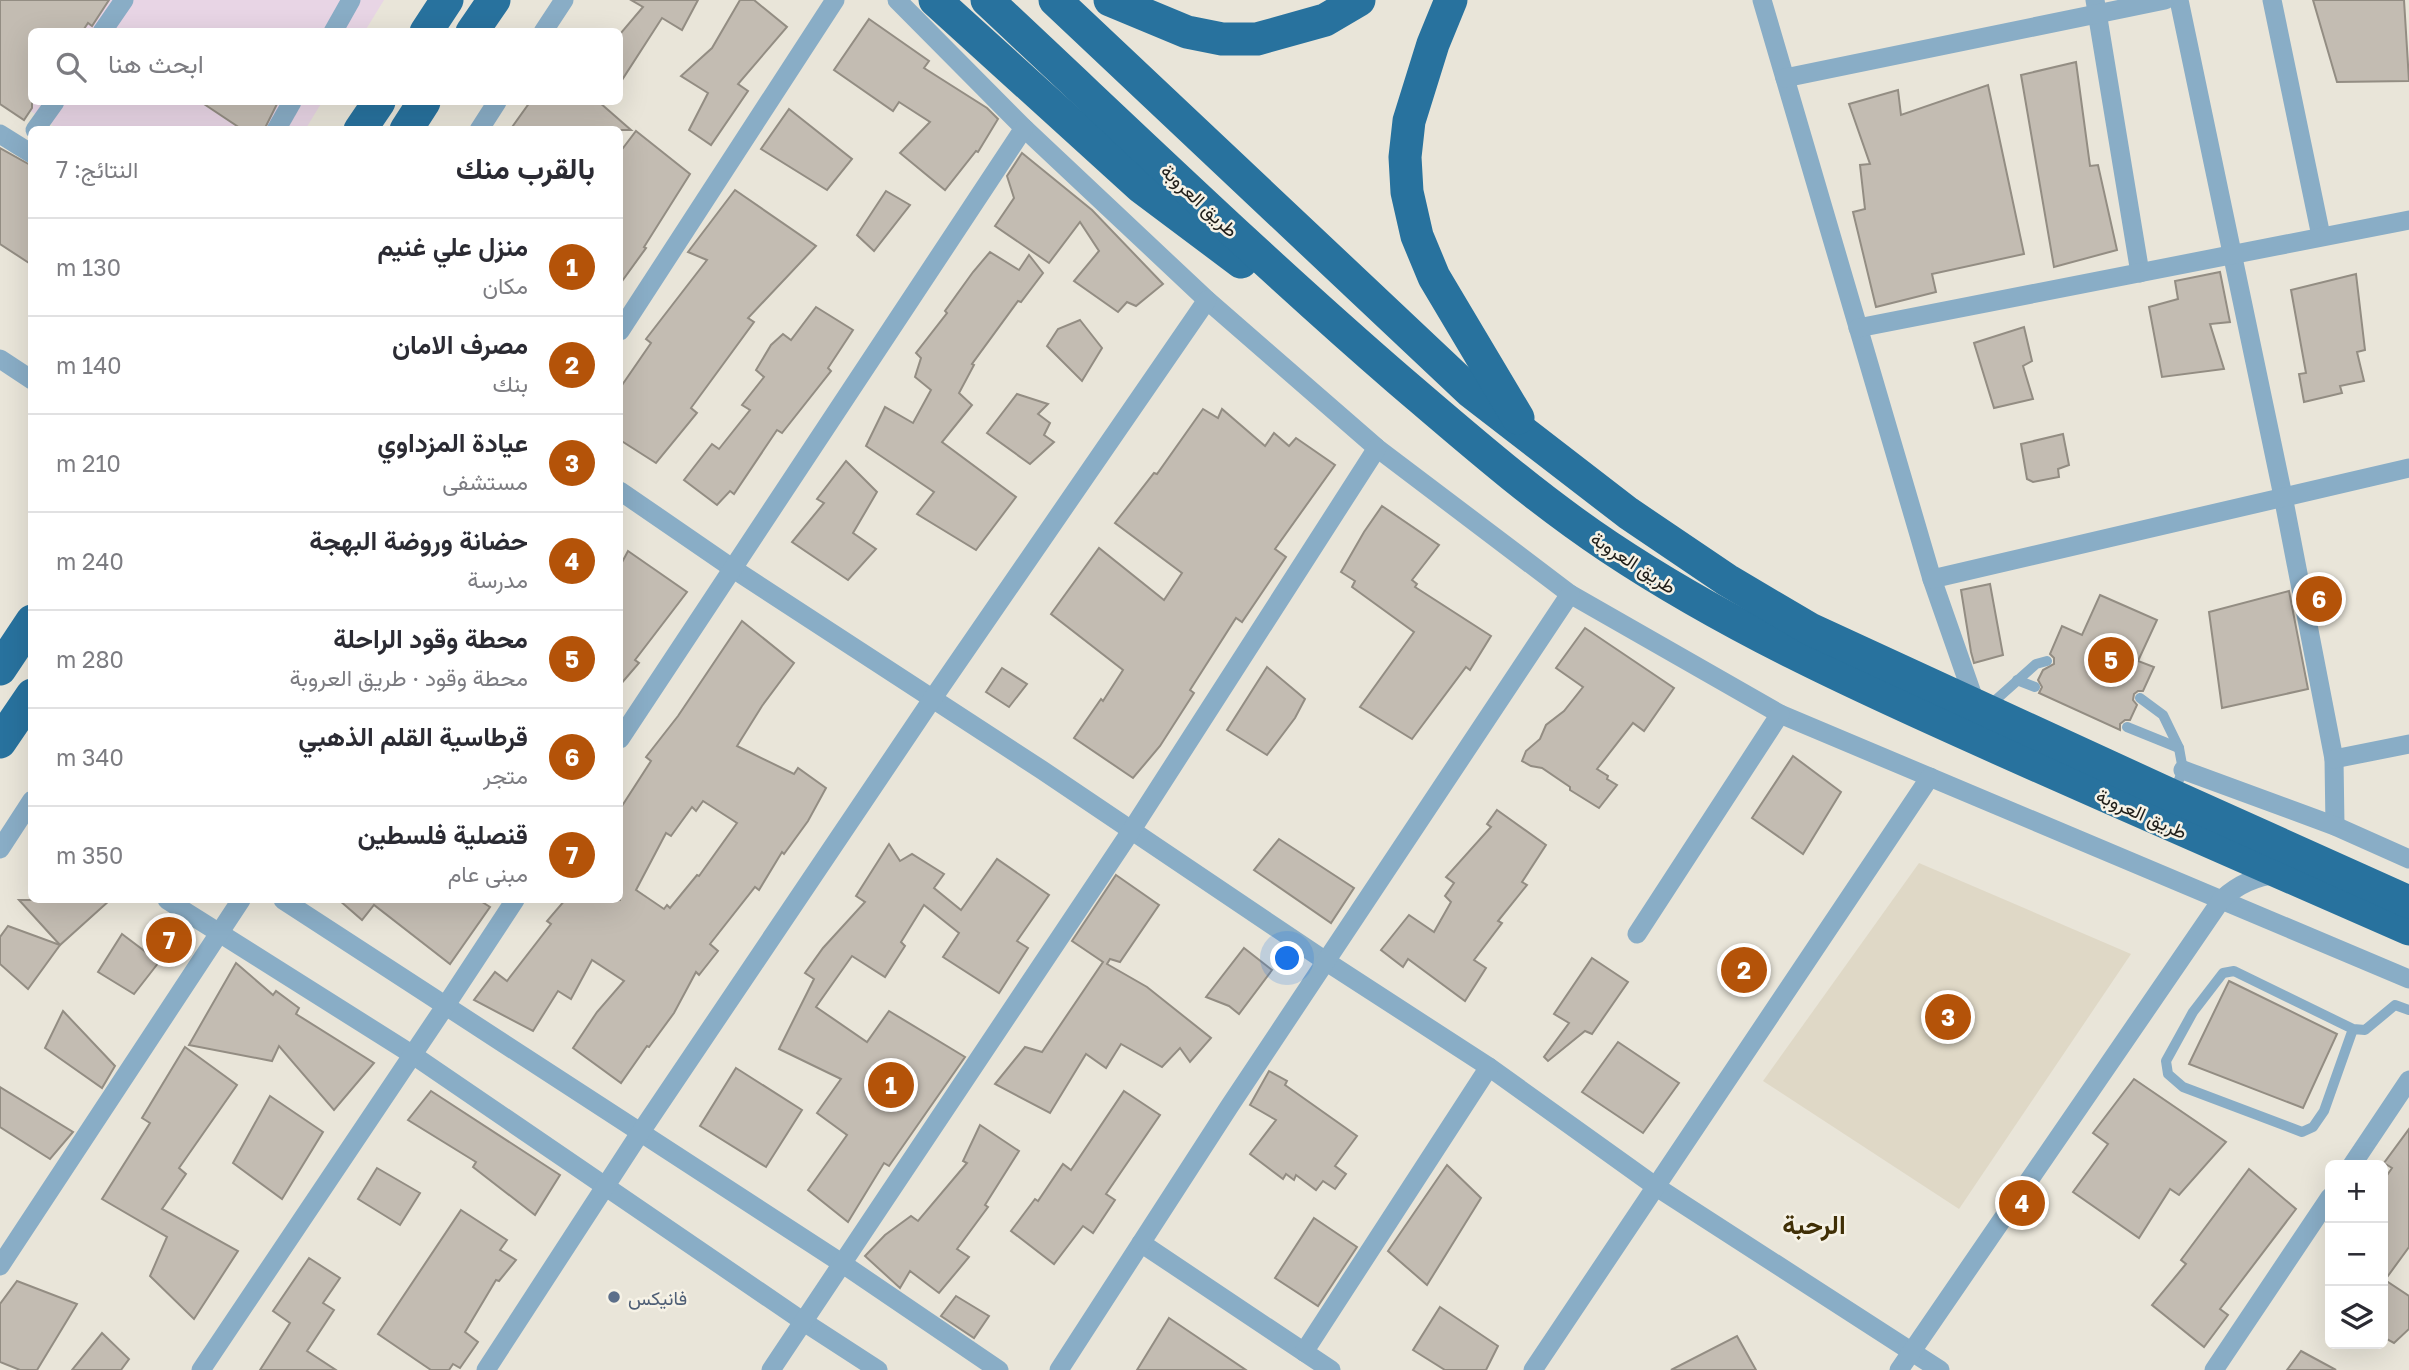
<!DOCTYPE html>
<html lang="ar">
<head>
<meta charset="utf-8">
<style>
	body { margin:0; font-family:"Golos Text",Vazirmatn,sans-serif; background:#f7f7f7; color:#2b2b33; direction:rtl }
	.controls { position:absolute; right:21px; bottom:21px; display:grid; overflow:hidden; border-radius:10px; box-shadow:0 7px 28px #0002 }
	.controls button { width:63px; height:63px; display:grid; place-items:center; padding:0; border:0; border-bottom:2px solid #e1e1e2; background:#fff; color:#2b2b33; font:35px sans-serif }
	.you { position:absolute; left:1288px; top:959px; width:24px; height:24px; margin:-18px; border:5px solid #fff; border-radius:50%; background:#1a73e8; box-shadow:0 0 0 10px #1a73e833 }
	.badge { display:grid; place-items:center; width:46px; height:46px; border-radius:50%; background:#b45309; color:#fff; font-size:23px; font-weight:700 }
	.pin { position:absolute; translate:-50% -50%; border:4px solid #fff; box-shadow:0 2px 7px #0006 }
	.list { margin:0; padding:0; list-style:none }
	h2 { display:flex; justify-content:space-between; align-items:center; height:91px; margin:0; padding:0 28px; font-size:30px }
	h2 small { font-size:23px; font-weight:400; color:#7c7c81 }
	.list li { display:grid; grid-template-columns:46px 1fr auto; gap:21px; align-items:center; box-sizing:border-box; height:98px; padding:0 28px; border-top:2px solid #e1e1e2 }
	.list b { display:block; font-size:26px; white-space:nowrap }
	.list p { margin:0; font-size:23px; white-space:nowrap; color:#7c7c81 }
	.list em { font-size:23px; font-style:normal; color:#7c7c81 }
	.icon { flex:none; width:38px; height:38px; fill:none; stroke:currentColor; stroke-width:2; stroke-linecap:round; stroke-linejoin:round }
	.map { position:relative; flex:none; width:2409px; height:1370px; overflow:hidden; direction:ltr }
	.search { position:absolute; background:#fff; box-shadow:0 7px 28px #0002; left:28px; top:28px; width:595px; height:77px; display:flex; align-items:center; gap:18px; box-sizing:border-box; padding:0 24px; border-radius:10px; color:#7c7c81; font-size:26px }
	.panel { position:absolute; background:#fff; box-shadow:0 7px 28px #0002; left:28px; top:126px; width:595px; height:777px; border-radius:10px; direction:rtl }
	.map>svg:first-child { display:block }
	.built { fill:#dfd8c6 }
	.education { fill:#e8d5e5 }
	.building { fill:#c3bcb2; stroke:#938d83; stroke-width:2; fill-rule:evenodd }
	.lines { fill:none; stroke-linecap:round; stroke-linejoin:round }
	.service { stroke:#89adc6; stroke-width:10 }
	.minor { stroke:#89adc6; stroke-width:19 }
	.trunk { stroke:#28729e; stroke-width:33 }
	.service-dot { fill:#5c6f8a; stroke:#f6f2e6; stroke-width:2.5 }
	.labels { text-anchor:middle; dominant-baseline:central; stroke-width:5; stroke-linejoin:round; paint-order:stroke }
	.street-label { font-size:19px; fill:#1f1e1a; stroke:#f6f2e6 }
	.service-label { font-size:19px; fill:#4e5e75; stroke:#f6f2e6; text-anchor:start }
	.district-label { font-size:26px; font-weight:bold; fill:#402f06; stroke:#f6f2e6 }
</style>
</head>
<body>
<div class="map">
<svg width="2409" height="1370" viewBox="0 0 2409 1370">
	<rect width="100%" height="100%" fill="#e9e5d9"/>
	<path class="built" d="M1919 863 2131 954 1959 1209 1763 1081Z"/>
	<path class="education" d="M0 0H384L365 31 32 32V102H322L305 130 58 129 0 91Z"/>
	<g class="building">
		<path d="M0 0H109L92 26 88 23 82 32H32V108L24 120 0 104Z"/>
		<path d="M631 0H698L682 30 662 18 620 83V34L643 7Z"/>
		<path d="M740 0H754L787 27 738 84 748 91 711 145 689 130 708 93 681 76 712 48Z"/>
		<path d="M2313 0H2404L2409 81 2337 82Z"/>
		<path d="M869 19 929 61 924 68 987 108 998 119 978 152 976 151 945 190 900 153 930 122 899 102 893 111 834 70Z"/>
		<path d="M2076 62 2090 166 2098 165 2117 250 2054 267 2021 75Z"/>
		<path d="M1988 85 2024 254 1932 274 1936 292 1876 307 1853 212 1865 209 1860 165 1870 164 1849 104 1898 90 1901 115Z"/>
		<path d="M201 102H278L264 130H243Z"/>
		<path d="M530 102H599L631 130H510Z"/>
		<path d="M789 109 852 159 827 190 761 149Z"/>
		<path d="M636 131 690 174 644 247 646 248 620 284V152Z"/>
		<path d="M0 148 32 166V265L0 244Z"/>
		<path d="M1022 153 1092 210 1163 284 1136 306 1127 302 1118 312 1074 281 1099 251 1080 222 1049 263 995 226 1014 198 1007 176Z"/>
		<path d="M735 190 816 246 748 318 754 322 691 408 697 413 656 463 620 440V388L651 343 646 339 707 260 688 252Z"/>
		<path d="M886 191 910 205 874 251 857 235Z"/>
		<path d="M990 252 1019 270 1029 255 1043 273 1021 302 1018 301 972 364 974 365 959 393 972 405 942 442 1016 497 976 550 917 514 934 492 866 446 885 407 913 423 931 390 915 377 921 358 916 353 947 313 945 311 973 272Z"/>
		<path d="M2220 272 2230 322 2210 324 2224 369 2162 377 2149 307 2178 299 2175 281Z"/>
		<path d="M2356 274 2365 350 2357 352 2364 381 2340 386 2342 393 2304 402 2299 374 2306 373 2291 290Z"/>
		<path d="M816 307 853 330 828 368 831 371 782 433 777 430 734 494 730 491 717 505 684 480 712 444 719 449 750 410 742 405 764 377 756 370 771 345 783 334 791 340Z"/>
		<path d="M1080 320 1102 348 1082 381 1047 346 1058 329Z"/>
		<path d="M2024 327 2032 361 2023 366 2033 399 1994 408 1974 343Z"/>
		<path d="M1017 394 1048 404 1038 414 1050 423 1044 435 1054 442 1030 464 987 433Z"/>
		<path d="M1203 409 1218 418 1222 409 1265 446 1274 433 1289 446 1296 438 1335 465 1275 549 1286 557 1242 622 1236 618 1190 690 1194 693 1160 746 1133 778 1074 738 1101 699 1103 701 1123 670 1051 614 1099 548 1164 600 1182 573 1115 523 1154 473 1157 474Z"/>
		<path d="M2063 434 2069 465 2058 469 2059 477 2033 482 2027 479 2021 444Z"/>
		<path d="M846 461 877 492 853 533 876 549 848 580 792 542 824 503 817 499Z"/>
		<path d="M1382 506 1439 545 1412 580 1417 584 1415 587 1491 636 1470 670 1466 667 1412 739 1360 707 1414 632 1352 587 1355 581 1341 572 1364 532Z"/>
		<path d="M628 551 687 592 635 660 639 663 620 685V566Z"/>
		<path d="M1990 584 2003 655 1974 663 1971 652 1961 590Z"/>
		<path d="M2289 591 2308 689 2222 708 2209 612Z"/>
		<path d="M2100 595 2157 620 2138 661 2154 667 2143 691H2138L2134 694 2133 700 2137 705 2130 720H2125L2120 724V730L2039 693 2042 687 2038 680 2043 670 2054 664V658L2050 654 2062 626 2082 635Z"/>
		<path d="M742 621 794 663 762 706 737 746 794 774 798 768 826 788 808 821 784 854 782 852 759 890 755 887 710 944 718 951 699 975 696 972 674 1013 649 1047 647 1046 621 1083 573 1048 597 1012 624 981 592 960 571 999 558 991 533 1031 474 1000 495 972 507 981 551 924 547 921 565 900H620V809L651 761 646 757 678 716ZM703 801 737 823 699 876 697 875 670 908 667 905 664 909 636 890 666 833 671 836 692 807 696 811Z"/>
		<path d="M1585 628 1674 688 1644 731 1633 723 1597 769 1608 776 1607 779 1617 785 1599 808 1570 790V787L1542 768 1531 766 1522 761 1526 751 1540 739 1546 725 1564 711 1583 687 1556 668Z"/>
		<path d="M1267 667 1305 699 1295 718 1267 755 1227 730Z"/>
		<path d="M1002 668 1027 684 1009 707 986 692Z"/>
		<path d="M1793 756 1841 792 1803 854 1752 818Z"/>
		<path d="M1497 810 1546 845 1522 882 1527 885 1498 921 1502 923 1474 960 1486 968 1465 1001 1408 959 1403 967 1381 950 1409 915 1434 932 1451 902 1445 896 1454 883 1446 877 1491 827 1487 824Z"/>
		<path d="M1279 839 1354 888 1331 923 1254 870Z"/>
		<path d="M889 844 900 861 912 854 944 874 934 888 961 910 997 859 1049 895 1017 941 1028 948 999 993 943 957 959 933 924 905 901 942 905 946 885 977 852 956 816 1007 867 1042 889 1011 965 1057 889 1166 884 1163 848 1222 808 1190 847 1135 817 1113 841 1079 779 1049 814 979 805 973 823 948 865 902 856 896Z"/>
		<path d="M1116 875 1159 905 1120 962 1110 959 1107 964 1147 987 1211 1038 1190 1062 1180 1048 1162 1067 1121 1044 1106 1068 1086 1054 1050 1113 995 1084 1025 1047 1042 1052 1103 962 1072 941Z"/>
		<path d="M19 900H110L60 945Z"/>
		<path d="M339 900H479L490 907 450 964 374 905 362 920Z"/>
		<path d="M8 926 60 945 28 989 0 964V937Z"/>
		<path d="M122 934 159 962 134 994 98 972Z"/>
		<path d="M1244 948 1272 970 1239 1014 1229 1006 1206 997Z"/>
		<path d="M1592 958 1628 982 1592 1034 1585 1031 1548 1061 1544 1057 1569 1023 1554 1014Z"/>
		<path d="M236 963 273 995 276 991 299 1008 296 1014 374 1063 334 1110 279 1046 272 1061 189 1045Z"/>
		<path d="M2229 981 2337 1034 2303 1108 2189 1064Z"/>
		<path d="M63 1011 115 1066 102 1088 45 1048Z"/>
		<path d="M1618 1042 1679 1083 1643 1133 1582 1092Z"/>
		<path d="M185 1047 237 1085 179 1168 186 1174 162 1209 238 1251 194 1319 150 1276 167 1237 102 1199 150 1123 142 1118Z"/>
		<path d="M736 1068 802 1110 766 1167 700 1126Z"/>
		<path d="M1269 1071 1287 1081 1285 1085 1357 1136 1335 1166 1346 1174 1335 1189 1323 1181 1316 1190 1296 1175 1294 1180 1286 1174 1283 1179 1250 1154 1276 1120 1250 1105Z"/>
		<path d="M2134 1079 2226 1142 2179 1195 2170 1189 2139 1238 2073 1192 2108 1144 2093 1133Z"/>
		<path d="M0 1087 73 1132 50 1159 0 1127Z"/>
		<path d="M431 1091 560 1175 535 1215 473 1167 476 1162 408 1120Z"/>
		<path d="M1124 1091 1160 1115 1106 1194 1115 1200 1093 1233 1083 1226 1054 1264 1011 1231 1035 1199 1038 1201 1063 1164 1071 1170Z"/>
		<path d="M270 1096 323 1132 282 1199 233 1163Z"/>
		<path d="M980 1125 1019 1151 985 1205 988 1207 957 1249 969 1257 939 1293 910 1271 900 1288 865 1256 885 1235 911 1216 918 1221 967 1163 963 1161Z"/>
		<path d="M2409 1129V1247L2385 1280 2409 1296V1329L2394 1343 2383 1337V1181L2392 1168 2384 1163Z"/>
		<path d="M1447 1165 1481 1198 1427 1285 1388 1251Z"/>
		<path d="M377 1168 420 1193 400 1225 358 1199Z"/>
		<path d="M2249 1169 2296 1209 2220 1309 2228 1315 2204 1347 2152 1305 2186 1264 2181 1260Z"/>
		<path d="M461 1210 507 1240 500 1250 516 1260 499 1281 496 1280 465 1332 478 1342 460 1368 453 1364 449 1370H431L378 1334Z"/>
		<path d="M1314 1218 1357 1247 1318 1306 1275 1278Z"/>
		<path d="M309 1258 340 1278 323 1303 334 1310 307 1351 336 1370H260L290 1323 273 1311Z"/>
		<path d="M17 1281 77 1304 37 1370H20L0 1362V1304Z"/>
		<path d="M956 1296 989 1316 974 1338 941 1316Z"/>
		<path d="M1440 1307 1498 1346 1486 1370H1445L1413 1350Z"/>
		<path d="M1169 1318 1246 1370H1137Z"/>
		<path d="M102 1333 129 1359 121 1370H72Z"/>
		<path d="M1737 1336 1756 1370H1671Z"/>
		<path d="M2301 1351 2336 1370H2287Z"/>
	</g>
	<g class="lines">
		<g class="service">
			<path d="M2017 680 2035 687"/>
			<path d="M2140 698 2163 715 2179 748 2183 770 2174 792"/>
			<path d="M1990 705 2036 664 2047 661"/>
			<path d="M2127 727 2179 748"/>
			<path d="M2353 1029 2324 1111 2313 1127 2302 1132 2183 1087 2168 1074 2166 1061 2193 1012 2223 973 2234 971 2353 1029 2365 1030 2395 1005 2409 1010"/>
		</g>
		<g class="minor">
			<path d="M897 0 1024 128 1207 300 1377 448 1570 594 1780 714 2409 979"/>
			<path d="M1762 0 1932 579 1976 705"/>
			<path d="M2095 0 2140 273"/>
			<path d="M2179 0 2283 496 2334 759 2335 826"/>
			<path d="M2272 0 2321 236"/>
			<path d="M102 32 124 0"/>
			<path d="M333 32 351 0"/>
			<path d="M543 32 564 0"/>
			<path d="M1785 78 2165 0"/>
			<path d="M35 130 55 102"/>
			<path d="M276 130 292 102"/>
			<path d="M479 130 497 102"/>
			<path d="M0 134 32 154"/>
			<path d="M1858 328 2409 220"/>
			<path d="M620 331 835 0"/>
			<path d="M0 359 32 380"/>
			<path d="M620 491 732 568 1042 770 1327 962 1489 1067 1655 1186 1940 1370"/>
			<path d="M1932 579 2409 468"/>
			<path d="M620 739 1024 128"/>
			<path d="M2334 759 2409 744"/>
			<path d="M2183 770 2335 826 2409 859"/>
			<path d="M0 849 32 800"/>
			<path d="M167 900 413 1055 804 1322 878 1370"/>
			<path d="M283 900 843 1264 999 1370"/>
			<path d="M1637 934 1780 714"/>
			<path d="M2352 1165 2409 1080"/>
			<path d="M1141 1243 1331 1370"/>
			<path d="M0 1266 241 900"/>
			<path d="M1304 1352 1489 1067"/>
			<path d="M201 1370 446 1005 515 900"/>
			<path d="M486 1370 640 1133 933 698 1207 300"/>
			<path d="M771 1370 1131 831 1377 448"/>
			<path d="M1059 1370 1229 1107 1570 594"/>
			<path d="M1533 1370 1930 777"/>
			<path d="M1899 1370 2222 899C2239 884 2255 877 2277 874"/>
			<path d="M2214 1370 2330 1197"/>
		</g>
		<g class="trunk">
			<path d="M935 0 1141 187 1241 262"/>
			<path d="M987 0C1124 128 1258 258 1399 380 1467 438 1534 497 1609 547 1729 627 1859 686 1991 745 2130 807 2269 868 2409 929"/>
			<path d="M1055 0 1471 392 1628 513 1727 580 1810 629 2173 796 2409 902"/>
			<path d="M1110 0 1187 32 1222 39H1257L1325 20 1359 0"/>
			<path d="M1451 0 1433 44 1409 121 1405 157 1407 192 1417 236 1434 277 1518 418"/>
			<path d="M426 32 447 0"/>
			<path d="M472 32 494 0"/>
			<path d="M360 130 379 102"/>
			<path d="M406 130 424 102"/>
			<path d="M0 669 32 621"/>
			<path d="M0 742 32 695"/>
		</g>
	</g>
	<circle class="service-dot" cx="614" cy="1297" r="7"/>
	<g class="labels">
		<g class="street-label">
			<text transform="translate(1200 200) rotate(43)">طريق العروبة</text>
			<text transform="translate(1634 562) rotate(33)">طريق العروبة</text>
			<text transform="translate(2142 813) rotate(24)">طريق العروبة</text>
		</g>
		<g class="service-label">
			<text x="628" y="1297">فانيكس</text>
		</g>
		<g class="district-label">
			<text x="1814" y="1224">الرحبة</text>
		</g>
	</g>
</svg>
<div class="controls">
<button>+</button>
<button>−</button>
<button><svg class="icon" aria-label="layers" viewBox="0 0 24 24"><path d="M12 4l9 5-9 5-9-5zM3 14l9 5 9-5"/></svg></button>
</div>
<div class="you"></div>
<div class="pin badge" style="left:891px;top:1085px">1</div>
<div class="pin badge" style="left:1744px;top:970px">2</div>
<div class="pin badge" style="left:1948px;top:1017px">3</div>
<div class="pin badge" style="left:2022px;top:1203px">4</div>
<div class="pin badge" style="left:2111px;top:660px">5</div>
<div class="pin badge" style="left:2319px;top:599px">6</div>
<div class="pin badge" style="left:169px;top:940px">7</div>
<div class="search"><svg class="icon" aria-label="search" viewBox="0 0 24 24"><circle cx="10" cy="10" r="6"/><path d="M15 15l6 6"/></svg>ابحث هنا</div>
<section class="panel">
<h2>بالقرب منك<small>النتائج: 7</small></h2>
<ul class="list">
<li><span class="badge">1</span><div><b>منزل علي غنيم</b><p>مكان</p></div><em>130 m</em></li>
<li><span class="badge">2</span><div><b>مصرف الامان</b><p>بنك</p></div><em>140 m</em></li>
<li><span class="badge">3</span><div><b>عيادة المزداوي</b><p>مستشفى</p></div><em>210 m</em></li>
<li><span class="badge">4</span><div><b>حضانة وروضة البهجة</b><p>مدرسة</p></div><em>240 m</em></li>
<li><span class="badge">5</span><div><b>محطة وقود الراحلة</b><p>محطة وقود · طريق العروبة</p></div><em>280 m</em></li>
<li><span class="badge">6</span><div><b>قرطاسية القلم الذهبي</b><p>متجر</p></div><em>340 m</em></li>
<li><span class="badge">7</span><div><b>قنصلية فلسطين</b><p>مبنى عام</p></div><em>350 m</em></li>
</ul>
</section>
</div>
</body>
</html>
